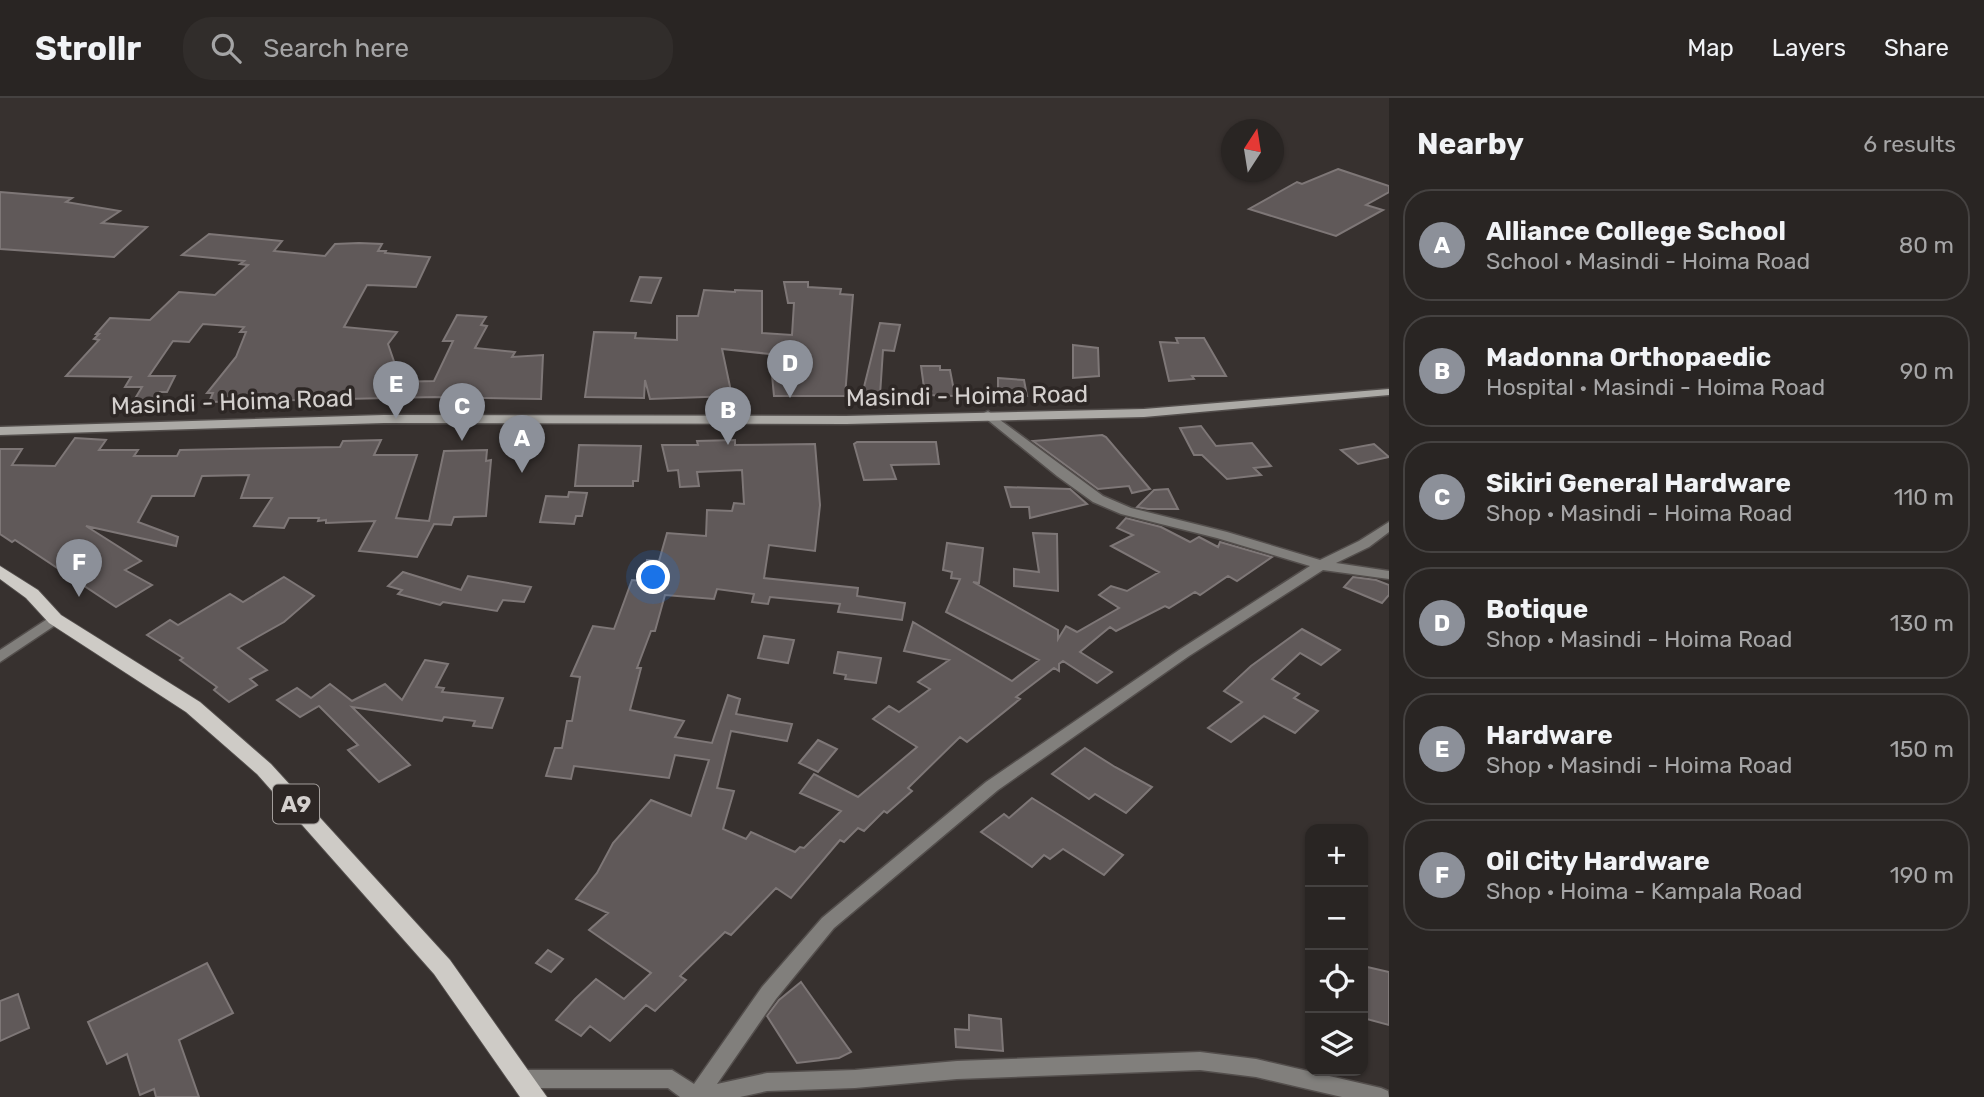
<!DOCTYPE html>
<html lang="en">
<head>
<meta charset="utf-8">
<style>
	body { margin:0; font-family:Rubik,sans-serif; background:#312d2b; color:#f1f3f6 }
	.controls { position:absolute; right:21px; bottom:21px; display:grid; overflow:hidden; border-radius:14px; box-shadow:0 2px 5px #0004 }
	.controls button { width:63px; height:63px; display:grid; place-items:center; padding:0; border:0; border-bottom:2px solid #454241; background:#292523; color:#f1f3f6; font:35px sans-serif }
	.compass { position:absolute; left:1221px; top:21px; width:63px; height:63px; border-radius:50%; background:#292523; box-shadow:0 2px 5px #0004; rotate:12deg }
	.you { position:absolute; left:654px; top:480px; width:24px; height:24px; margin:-18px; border:5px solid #fff; border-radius:50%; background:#1a73e8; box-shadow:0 0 0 10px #1a73e833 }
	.badge { display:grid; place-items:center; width:46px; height:46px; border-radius:50%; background:#8c9099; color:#fff; font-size:23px; font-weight:700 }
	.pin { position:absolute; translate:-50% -58px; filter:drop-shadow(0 2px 4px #0008) }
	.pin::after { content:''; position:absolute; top:37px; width:24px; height:21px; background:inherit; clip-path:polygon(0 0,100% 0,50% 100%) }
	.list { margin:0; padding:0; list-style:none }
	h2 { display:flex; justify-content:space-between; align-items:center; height:91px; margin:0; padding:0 28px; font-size:30px }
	h2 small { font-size:23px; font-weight:400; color:#a5a5a6 }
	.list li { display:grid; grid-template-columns:46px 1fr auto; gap:21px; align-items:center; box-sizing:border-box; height:112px; margin:0 14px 14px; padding:0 14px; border:2px solid #454241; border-radius:28px }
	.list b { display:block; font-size:26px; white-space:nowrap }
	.list p { margin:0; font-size:23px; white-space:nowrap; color:#a5a5a6 }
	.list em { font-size:23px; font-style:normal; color:#a5a5a6 }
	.icon { flex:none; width:38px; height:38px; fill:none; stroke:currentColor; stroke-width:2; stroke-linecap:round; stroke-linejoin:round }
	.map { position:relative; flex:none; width:1389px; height:999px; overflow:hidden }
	header { display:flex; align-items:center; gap:42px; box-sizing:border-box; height:98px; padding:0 35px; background:#292523; border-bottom:2px solid #454241 }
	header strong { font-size:33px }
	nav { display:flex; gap:38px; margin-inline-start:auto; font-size:24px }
	.search { width:490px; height:63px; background:#312d2b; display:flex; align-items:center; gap:18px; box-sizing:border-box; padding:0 24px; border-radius:28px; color:#a5a5a6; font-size:26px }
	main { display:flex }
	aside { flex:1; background:#292523 }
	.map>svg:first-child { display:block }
	.building { fill:#605959; stroke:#7e7777; stroke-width:2 }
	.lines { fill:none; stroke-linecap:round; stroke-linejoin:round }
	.street-casing { stroke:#534e4c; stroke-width:3 }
	.secondary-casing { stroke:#534e4c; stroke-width:3 }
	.primary-casing { stroke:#534e4c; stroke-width:2 }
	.street { fill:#817f7c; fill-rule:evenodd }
	.secondary { fill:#acaaa6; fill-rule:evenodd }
	.primary { fill:#cecbc6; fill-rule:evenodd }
	.labels { text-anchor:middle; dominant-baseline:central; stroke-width:7; stroke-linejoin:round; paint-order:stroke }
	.shield { fill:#2d2725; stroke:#a29d9b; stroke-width:2 }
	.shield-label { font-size:23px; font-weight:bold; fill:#d4d0ce }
	.street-label { font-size:24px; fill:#d4d0ce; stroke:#2d2725 }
</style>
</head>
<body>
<header>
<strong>Strollr</strong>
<div class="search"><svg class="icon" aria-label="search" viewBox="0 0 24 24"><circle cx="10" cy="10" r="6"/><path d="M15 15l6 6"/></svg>Search here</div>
<nav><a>Map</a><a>Layers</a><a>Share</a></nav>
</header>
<main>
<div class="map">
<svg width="1389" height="999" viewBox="0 0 1389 999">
	<rect width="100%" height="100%" fill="#37312f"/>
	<g class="building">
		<path d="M1338 71 1389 88V94L1366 107 1383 112 1336 138 1249 111 1297 84 1302 86Z"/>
		<path d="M0 94 72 100 66 104 120 113 102 125 147 129 114 159 0 151Z"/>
		<path d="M209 136 282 143 274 153 325 158 335 146 359 145 382 146 378 153H386L385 155 430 159 416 189 367 187 344 229 397 234 388 246 399 278 397 284 434 283 453 243H443L457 217 486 219 481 227 487 228 475 250 515 254 512 259 543 257 541 301 435 299 209 304 213 295H207L236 259 246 234H240L244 229 203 226 189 244 173 243 149 278H175L167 294H160L155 304H133L142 289H125L131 279 66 278 99 242 94 241 99 236H96L110 220 150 222 179 194 215 197 248 167 240 166 244 163 182 157Z"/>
		<path d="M640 179 661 180 651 205 631 203Z"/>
		<path d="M784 184H808V189L841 191 840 196 853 197 845 298H774L770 256 722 251 732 298 650 301 645 282 644 300 585 299 594 234 636 235 635 240 677 242V218H698L704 192 735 194V192L762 193V235L792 237 794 205H788Z"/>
		<path d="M880 225 900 227 894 253 883 252 880 297H862Z"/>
		<path d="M1176 240H1204L1226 278H1192L1194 281 1169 283 1160 244 1178 245Z"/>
		<path d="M1073 247 1098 250 1099 278 1073 280Z"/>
		<path d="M921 268H940V272H950L955 298 925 297Z"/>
		<path d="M998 280 1024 282 1027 298 998 296Z"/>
		<path d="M1201 328 1216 348 1252 345 1271 368 1254 370 1261 377 1227 381 1202 357H1194L1180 330Z"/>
		<path d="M1102 337 1106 339 1150 391 1132 395 1129 388 1098 391 1033 343Z"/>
		<path d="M75 340 106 342 99 352H138L134 358H177L180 352 340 349 343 343 381 342 374 357H417L396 420 429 423 444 353 487 352 486 363 491 362 486 418 454 419 451 427 434 426 417 459 359 453 375 423 326 425V422L318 423 319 420H289L284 430 254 428 272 400H241L249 377 202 378 194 398H152L138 424 178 439 176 448 86 428 141 463 125 472 152 487 116 509 15 442 12 444 0 436V351H22L12 367 55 368Z"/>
		<path d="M735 342V347L815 346 820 407 815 453 769 447 764 480 858 490 857 498 905 505 902 522 838 514 840 506 770 499 768 506 752 504 754 496 717 491 714 501 665 497 655 533H651L637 570H641L630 612 684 623 675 639 712 645 728 597 740 601 736 616 792 626 787 643 731 633 717 690 734 693 723 731 746 741 751 734 795 754 800 749 804 750 841 713 800 695 814 676 858 699 917 649 873 621 889 608 899 614 930 591 918 584 949 562 904 553 913 524 1012 583 1039 562 946 514 960 481 951 480 952 474 943 472 947 445 983 450 979 485 973 484 1058 532V541L1066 528 1077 534 1119 510 1099 497 1111 488 1127 493 1159 474 1111 448 1133 437 1117 430 1126 420 1161 429 1190 444 1199 439 1218 449 1220 444 1272 459 1237 483 1228 478 1200 497 1195 494 1169 510 1165 508 1116 533 1110 529 1080 554 1112 574 1097 585 1063 563 1059 566V573L1054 570 1016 599 1020 601 967 644 960 639 908 690 912 693 887 715 884 713 864 733 858 730 844 744 840 742 791 800 776 790 731 837 725 834 680 878 686 882 655 913 646 907 610 943 590 928 581 938 556 922 575 901 596 881 624 901 651 875 589 832 608 815 576 801 597 775 613 745 651 702 691 718 709 662 675 657 669 680 574 668 571 681 546 678 555 650H562L567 623H572L580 579 571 578 593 528 614 531 632 482 643 483 647 462 659 463 667 435 706 438 707 412 732 413 734 405 744 406 742 372 697 374 699 388 680 389 678 372 668 373 662 347H698L697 343Z"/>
		<path d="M857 344H936L939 366 891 367 896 381 864 382 854 346Z"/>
		<path d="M1374 346 1389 359 1358 366 1341 352Z"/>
		<path d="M579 347 641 348 638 383H633V388H575Z"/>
		<path d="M1005 389 1070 391 1087 406 1030 420 1029 409H1011Z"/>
		<path d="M1168 391 1178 411H1148L1137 409 1154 392Z"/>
		<path d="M569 394 587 395 582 418H576L574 426 540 424 546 398 568 399Z"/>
		<path d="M1033 435 1057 436 1058 493 1014 488V471L1039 474Z"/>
		<path d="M403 474 461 492 468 478 531 489 524 504 503 502 497 513 443 504 440 507 398 496 402 492 388 488Z"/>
		<path d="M284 479 314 498 284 524 238 550 267 572 250 581 257 587 229 604 214 592 217 589 180 562 183 560 147 537 170 522 178 527 230 496 243 504Z"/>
		<path d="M1353 479 1376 482 1389 487V497L1382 505 1344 489Z"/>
		<path d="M1302 531 1340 552 1321 567 1300 555 1272 581 1299 596 1294 600 1318 613 1295 635 1264 618 1231 644 1208 630 1242 604 1224 593 1251 568Z"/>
		<path d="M764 538 794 542 788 565 758 560Z"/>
		<path d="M838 554 881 560 876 585 845 581 846 577 834 575Z"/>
		<path d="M425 562 448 566 436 589 444 590 442 594 503 600 492 630 473 628 475 623 444 619 442 623 352 609 410 667 379 684 348 652 358 647 319 608 300 619 277 602 297 590 311 600 330 586 352 603 385 586 402 602Z"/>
		<path d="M818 642 837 651 818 674 799 665Z"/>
		<path d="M1085 650 1115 669 1152 689 1126 715 1095 696 1089 701 1052 676Z"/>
		<path d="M1032 700 1056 715 1123 757 1104 777 1063 751 1050 761 1044 757 1032 769 981 734 1004 716 1009 720Z"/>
		<path d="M548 852 563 861 551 874 536 865Z"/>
		<path d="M207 865 233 915 179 942 199 999H156L154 991 140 997 127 956 107 966 88 924Z"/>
		<path d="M1363 868 1389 874V927L1363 920Z"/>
		<path d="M801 884 818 908 851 954 839 960 797 965 767 918 779 902Z"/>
		<path d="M18 896 29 930 0 943V903Z"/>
		<path d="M969 917 1001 921 1003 953 956 949 955 931 969 932Z"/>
	</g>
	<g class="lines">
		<defs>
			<g id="street">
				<path d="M988 313 1103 398 1131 410 1227 434 1320 462 1359 443 1389 424V434L1369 449 1336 465 1389 473V481L1323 472 1189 558 998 692 834 830 776 901 717 986 767 975 855 972 957 963 1200 954 1256 961 1381 990 1388 993 1389 999H1342L1256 979 1200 972 957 981 855 990 767 993 740 999H680L668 990H524L517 987 514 981 517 975 524 972H672L694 986 762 889 822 820 986 684 1179 552 1310 468 1217 440 1121 416 1093 404 1057 378 984 319V315Z"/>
				<path d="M55 516 62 521 60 524 0 564V552Z"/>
			</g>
			<path id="secondary" d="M1389 291V297L1144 319 846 326 384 325 0 337V329L384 317 846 318 1144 311Z"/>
			<path id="primary" d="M0 468 38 492 61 517 200 604 271 666 450 862 547 999H520L434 876 257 676 186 614 49 525 26 500 0 481Z"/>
		</defs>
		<use href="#street" class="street-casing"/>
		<use href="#secondary" class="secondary-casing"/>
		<use href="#primary" class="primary-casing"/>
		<use href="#street" class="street"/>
		<use href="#secondary" class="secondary"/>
		<use href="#primary" class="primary"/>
	</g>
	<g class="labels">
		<rect class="shield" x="273" y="686.5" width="46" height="39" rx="5"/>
		<g class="shield-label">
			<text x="296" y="706">A9</text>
		</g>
		<g class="street-label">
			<text transform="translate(967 298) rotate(-1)">Masindi - Hoima Road</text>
			<text transform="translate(232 304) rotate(-2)">Masindi - Hoima Road</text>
		</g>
	</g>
</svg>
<div class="controls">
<button>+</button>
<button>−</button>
<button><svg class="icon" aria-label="locate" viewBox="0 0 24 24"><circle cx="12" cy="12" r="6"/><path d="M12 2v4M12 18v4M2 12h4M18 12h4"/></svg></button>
<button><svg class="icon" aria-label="layers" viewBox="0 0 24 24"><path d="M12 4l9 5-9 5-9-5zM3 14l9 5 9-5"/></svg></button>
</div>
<svg class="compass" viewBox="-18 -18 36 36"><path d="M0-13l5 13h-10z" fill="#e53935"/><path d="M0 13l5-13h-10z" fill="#a5a5a6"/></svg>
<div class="you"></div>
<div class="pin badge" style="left:522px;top:375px">A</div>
<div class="pin badge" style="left:728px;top:347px">B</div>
<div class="pin badge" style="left:462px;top:343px">C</div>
<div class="pin badge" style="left:790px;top:300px">D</div>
<div class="pin badge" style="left:396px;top:321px">E</div>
<div class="pin badge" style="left:79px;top:499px">F</div>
</div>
<aside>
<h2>Nearby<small>6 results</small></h2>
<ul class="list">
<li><span class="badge">A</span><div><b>Alliance College School</b><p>School · Masindi - Hoima Road</p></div><em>80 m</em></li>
<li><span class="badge">B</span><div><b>Madonna Orthopaedic</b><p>Hospital · Masindi - Hoima Road</p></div><em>90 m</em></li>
<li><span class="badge">C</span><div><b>Sikiri General Hardware</b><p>Shop · Masindi - Hoima Road</p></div><em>110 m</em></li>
<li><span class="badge">D</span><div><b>Botique</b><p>Shop · Masindi - Hoima Road</p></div><em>130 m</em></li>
<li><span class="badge">E</span><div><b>Hardware</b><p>Shop · Masindi - Hoima Road</p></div><em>150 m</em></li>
<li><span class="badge">F</span><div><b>Oil City Hardware</b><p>Shop · Hoima - Kampala Road</p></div><em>190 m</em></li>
</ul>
</aside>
</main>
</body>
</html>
